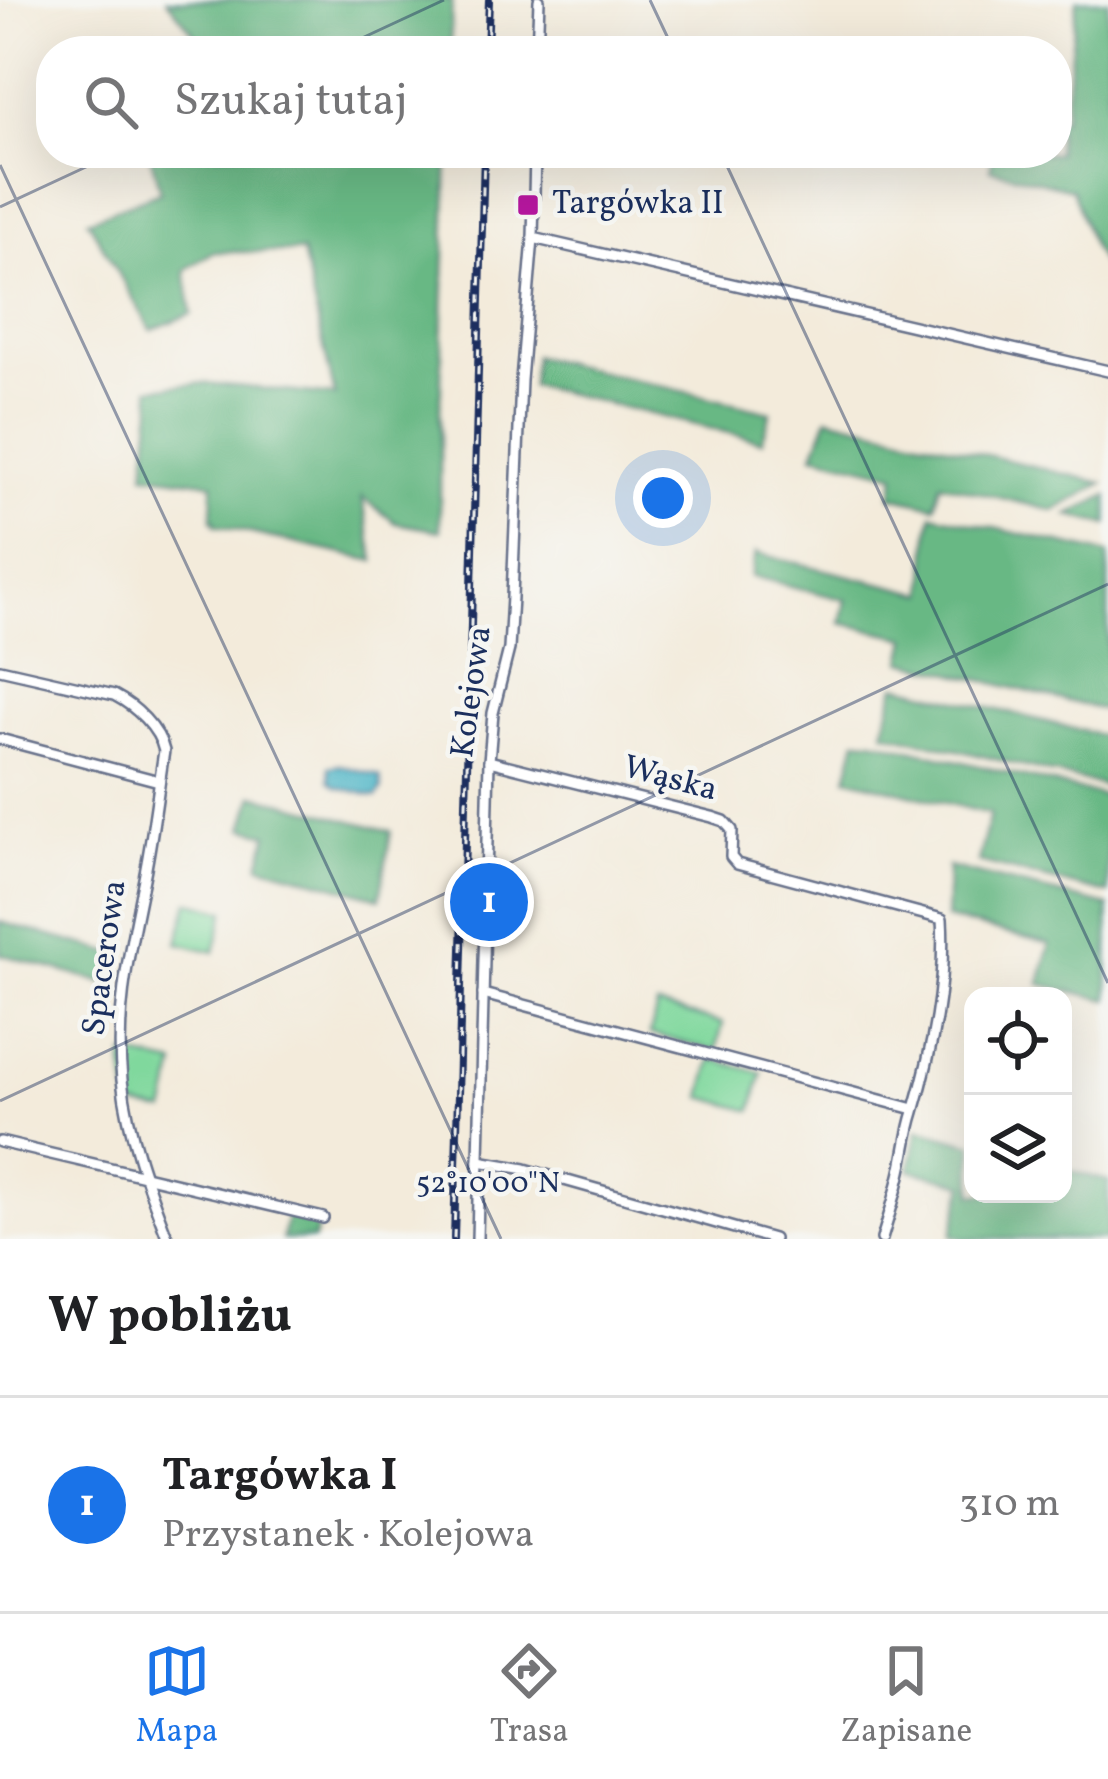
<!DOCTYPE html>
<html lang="pl">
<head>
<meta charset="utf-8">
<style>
	body { margin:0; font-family:Vollkorn,serif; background:#f6f6f6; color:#202124 }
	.controls { position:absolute; right:36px; bottom:36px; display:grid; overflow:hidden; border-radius:24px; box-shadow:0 12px 48px #0002 }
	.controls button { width:108px; height:108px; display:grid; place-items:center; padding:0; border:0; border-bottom:3px solid #e0e0e0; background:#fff; color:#202124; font:60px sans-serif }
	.you { position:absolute; left:663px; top:498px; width:42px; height:42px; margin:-30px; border:9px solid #fff; border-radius:50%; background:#1a73e8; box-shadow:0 0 0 18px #1a73e833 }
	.badge { display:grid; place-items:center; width:78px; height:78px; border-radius:50%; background:#1a73e8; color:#fff; font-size:39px; font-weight:700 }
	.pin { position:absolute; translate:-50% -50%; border:6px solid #fff; box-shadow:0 3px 12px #0006 }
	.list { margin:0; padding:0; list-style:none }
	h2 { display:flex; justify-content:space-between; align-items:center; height:156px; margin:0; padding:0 48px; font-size:51px }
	h2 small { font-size:39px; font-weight:400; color:#757577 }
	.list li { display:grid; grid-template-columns:78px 1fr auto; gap:36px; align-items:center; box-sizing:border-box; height:216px; padding:0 48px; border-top:3px solid #e0e0e0 }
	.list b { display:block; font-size:45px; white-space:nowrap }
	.list p { margin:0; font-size:39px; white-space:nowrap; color:#757577 }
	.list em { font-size:39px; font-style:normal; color:#757577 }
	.icon { flex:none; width:66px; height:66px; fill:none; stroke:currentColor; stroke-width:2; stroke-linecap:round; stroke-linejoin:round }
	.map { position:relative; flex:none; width:1108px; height:1239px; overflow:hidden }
	.search { position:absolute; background:#fff; box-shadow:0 12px 48px #0002; left:36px; right:36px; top:36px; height:132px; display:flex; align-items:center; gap:30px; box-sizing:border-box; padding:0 42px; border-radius:48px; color:#757577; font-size:45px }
	.sheet { height:372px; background:#fff }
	nav { display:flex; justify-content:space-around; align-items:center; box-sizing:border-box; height:168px; border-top:3px solid #e0e0e0; background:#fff; font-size:33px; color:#757577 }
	nav a { display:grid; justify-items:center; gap:6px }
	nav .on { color:#1a73e8 }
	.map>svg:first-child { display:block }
	.green { fill:#80d89d; stroke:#4e847e; stroke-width:3 }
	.forest { fill:#68b884; stroke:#427471; stroke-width:3 }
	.water { fill:#48b3c5; stroke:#327192; stroke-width:3 }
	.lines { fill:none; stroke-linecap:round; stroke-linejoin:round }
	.minor-casing { stroke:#67718a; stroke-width:14 }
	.minor { stroke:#fff; stroke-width:9 }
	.rail-casing { stroke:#1b2f5e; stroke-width:8 }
	.rail { stroke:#f6f6f2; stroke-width:3; stroke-dasharray:9; stroke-linecap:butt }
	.ticks { fill:none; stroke:#1b2f5e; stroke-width:3; stroke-opacity:0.45 }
	.poi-dot { fill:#b5179e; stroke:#f6f6f2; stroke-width:4.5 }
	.labels { text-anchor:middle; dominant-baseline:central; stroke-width:9; stroke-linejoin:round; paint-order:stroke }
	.poi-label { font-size:33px; fill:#1b2f5e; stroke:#f6f6f2; text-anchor:start }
	.street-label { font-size:33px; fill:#1b2f5e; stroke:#f6f6f2 }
	.ticks-label { font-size:30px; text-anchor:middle; fill:#1b2f5e; stroke:#f6f6f2; stroke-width:9; stroke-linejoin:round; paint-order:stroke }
</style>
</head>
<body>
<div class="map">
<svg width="1108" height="1239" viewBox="0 0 1108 1239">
	<rect width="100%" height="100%" fill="#f6f6f2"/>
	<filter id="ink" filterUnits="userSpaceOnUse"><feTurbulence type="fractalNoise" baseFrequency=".00833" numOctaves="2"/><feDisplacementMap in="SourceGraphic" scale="24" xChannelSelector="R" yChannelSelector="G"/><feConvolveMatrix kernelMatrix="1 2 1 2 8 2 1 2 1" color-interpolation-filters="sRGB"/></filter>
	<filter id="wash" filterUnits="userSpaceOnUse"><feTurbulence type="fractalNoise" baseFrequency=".004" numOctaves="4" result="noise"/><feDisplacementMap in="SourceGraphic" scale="48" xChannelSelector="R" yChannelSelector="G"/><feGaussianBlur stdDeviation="2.7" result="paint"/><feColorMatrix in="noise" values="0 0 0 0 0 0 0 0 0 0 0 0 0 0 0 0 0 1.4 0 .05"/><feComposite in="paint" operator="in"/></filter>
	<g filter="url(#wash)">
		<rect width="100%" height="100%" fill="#f3ebdb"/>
		<g class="green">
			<path d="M189 901 225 911 215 952 178 943Z"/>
			<path d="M657 1006 723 1023 716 1051 650 1034Z"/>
			<path d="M125 1054 176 1065 165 1112 130 1106 124 1065Z"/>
			<path d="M712 1059 762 1073 752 1111 702 1097Z"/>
		</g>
		<g class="forest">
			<path d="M167 0H452L450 51H208Z"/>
			<path d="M1077 0H1108V274L1092 246 1072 189 990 169 994 153H1057V119H1063Z"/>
			<path d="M150 153H448L440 415V531L396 523 362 497 375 561 215 525V520H212L213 483 145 474 152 407 150 388 205 383 335 396 302 252H213L185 270 192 314 151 330 88 220 160 192Z"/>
			<path d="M534 356 771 412 762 441 531 385Z"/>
			<path d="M828 417H829L1103 483 1054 511 941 483 935 506 892 496 896 474 814 454Z"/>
			<path d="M1108 495V525L1069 515Z"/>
			<path d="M933 514 1108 554V711L903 661 908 638 841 623 846 600 751 576 756 553 925 594 929 531Z"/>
			<path d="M896 685 1108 737V787L884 732Z"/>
			<path d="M857 739 873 740 1108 797V894L978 862 990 814 847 778Z"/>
			<path d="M254 795 391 831 380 898 260 865 268 834 244 828Z"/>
			<path d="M948 867 1108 906V1000L1040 984 1050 944 946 919Z"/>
			<path d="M0 922 117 954 112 985 0 954Z"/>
			<path d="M918 1129 973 1144V1194H1063V1169L1108 1181V1239H967L952 1235 965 1184 910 1170Z"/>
			<path d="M288 1214 318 1221 314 1239H282Z"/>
		</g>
		<path class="water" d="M339 765 380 776 382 788 377 797 337 787 330 781 329 767Z"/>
	</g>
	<g filter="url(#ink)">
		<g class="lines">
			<defs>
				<g id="minor">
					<path d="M537 51 539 0"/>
					<path d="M533 238 1108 371"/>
					<path d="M0 669 114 695C135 706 159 728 164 751 157 796 152 843 142 888 129 952 115 1014 122 1080 128 1135 148 1187 168 1239"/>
					<path d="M0 739 159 781"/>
					<path d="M489 761 712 817 724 821 732 830 731 857 737 864 942 919C946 984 932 1050 914 1112 908 1130 906 1149 902 1167 897 1191 889 1215 882 1239"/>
					<path d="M483 994 914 1109"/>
					<path d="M0 1142 323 1218"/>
					<path d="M479 1161 525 1169 773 1239"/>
					<path d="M477 1239 489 761 493 713 509 649 512 597 521 380 533 238 535 153"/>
				</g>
			</defs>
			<use href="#minor" class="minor-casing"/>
			<use href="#minor" class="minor"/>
			<defs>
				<g id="rail">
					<path d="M487 51 489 0"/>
					<path d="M454 1239 484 153"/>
				</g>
			</defs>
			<use href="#rail" class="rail-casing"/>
			<use href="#rail" class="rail"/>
		</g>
	</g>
	<path class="ticks" d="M650 0 674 51M334 51 444 0M721 153 1108 983M0 165 501 1239M0 207 116 153M0 1101 1108 584"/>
	<rect class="poi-dot" x="516" y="193" width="24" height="24" rx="6"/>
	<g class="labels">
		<g class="poi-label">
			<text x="552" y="205">Targówka II</text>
		</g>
		<g class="street-label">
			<text transform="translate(473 692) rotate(-82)">Kolejowa</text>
			<text transform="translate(670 780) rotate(15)">Wąska</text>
			<text transform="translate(106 958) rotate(-82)">Spacerowa</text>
		</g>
	</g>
	<g class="ticks-label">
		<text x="488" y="1192">52°10'00"N</text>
	</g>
</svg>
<div class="controls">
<button><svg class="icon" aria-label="locate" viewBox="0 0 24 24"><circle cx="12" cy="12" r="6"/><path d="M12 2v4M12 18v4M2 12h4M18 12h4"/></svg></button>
<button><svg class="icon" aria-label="layers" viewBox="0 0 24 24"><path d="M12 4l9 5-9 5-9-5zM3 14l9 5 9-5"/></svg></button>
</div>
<div class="you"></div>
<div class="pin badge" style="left:489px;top:902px">1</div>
<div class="search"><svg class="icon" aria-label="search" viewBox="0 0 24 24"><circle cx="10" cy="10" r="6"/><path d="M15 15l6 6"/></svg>Szukaj tutaj</div>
</div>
<section class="sheet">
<h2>W pobliżu<small></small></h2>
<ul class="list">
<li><span class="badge">1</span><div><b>Targówka I</b><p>Przystanek · Kolejowa</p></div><em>310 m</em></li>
</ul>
</section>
<nav>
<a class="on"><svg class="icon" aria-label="map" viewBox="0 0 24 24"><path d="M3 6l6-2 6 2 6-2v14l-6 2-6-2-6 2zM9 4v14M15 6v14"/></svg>Mapa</a>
<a><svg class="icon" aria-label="directions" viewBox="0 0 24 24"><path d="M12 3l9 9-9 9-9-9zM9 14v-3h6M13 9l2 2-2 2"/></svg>Trasa</a>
<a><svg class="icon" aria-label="saved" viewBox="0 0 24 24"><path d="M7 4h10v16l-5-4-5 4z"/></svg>Zapisane</a>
</nav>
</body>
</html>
